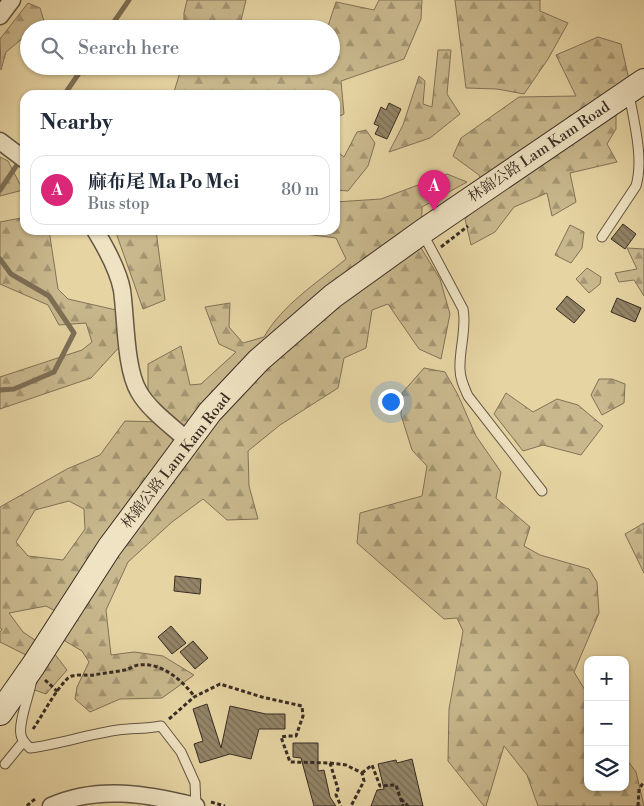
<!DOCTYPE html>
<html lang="en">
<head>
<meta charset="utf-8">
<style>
	body { margin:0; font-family:"Libre Bodoni","Noto Serif TC",serif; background:#f2f2f3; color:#1f2937 }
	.controls { position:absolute; right:15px; bottom:15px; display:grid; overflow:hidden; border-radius:10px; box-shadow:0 1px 4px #0004 }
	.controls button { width:45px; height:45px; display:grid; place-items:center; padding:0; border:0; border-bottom:1px solid #e0e1e3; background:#fff; color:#1f2937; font:25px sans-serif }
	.you { position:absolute; left:390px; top:401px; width:18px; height:18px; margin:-12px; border:4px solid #fff; border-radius:50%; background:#1a73e8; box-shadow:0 0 0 8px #1a73e833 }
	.badge { display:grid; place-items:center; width:32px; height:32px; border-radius:50%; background:#db2777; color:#fff; font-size:16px; font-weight:700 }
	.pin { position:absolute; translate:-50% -41px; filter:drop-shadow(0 1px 2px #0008) }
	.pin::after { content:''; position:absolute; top:26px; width:18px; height:15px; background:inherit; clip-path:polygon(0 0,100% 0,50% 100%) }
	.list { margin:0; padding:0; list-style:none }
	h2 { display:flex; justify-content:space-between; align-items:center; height:65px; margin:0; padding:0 20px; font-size:21px }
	h2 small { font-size:16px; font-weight:400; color:#747a83 }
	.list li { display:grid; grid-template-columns:32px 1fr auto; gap:15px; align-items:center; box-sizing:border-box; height:70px; margin:0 10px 10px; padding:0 10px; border:1px solid #e0e1e3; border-radius:15px }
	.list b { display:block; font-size:19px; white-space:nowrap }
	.list p { margin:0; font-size:16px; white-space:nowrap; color:#747a83 }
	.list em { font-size:16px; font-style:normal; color:#747a83 }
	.icon { flex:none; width:28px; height:28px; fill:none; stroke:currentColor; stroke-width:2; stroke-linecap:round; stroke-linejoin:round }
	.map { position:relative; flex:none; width:644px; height:806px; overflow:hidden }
	.search { position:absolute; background:#fff; box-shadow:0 1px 4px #0004; left:20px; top:20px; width:320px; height:55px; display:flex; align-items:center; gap:12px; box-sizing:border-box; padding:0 18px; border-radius:28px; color:#747a83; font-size:19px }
	.panel { position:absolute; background:#fff; box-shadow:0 1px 4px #0004; left:20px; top:90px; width:320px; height:145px; border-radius:15px }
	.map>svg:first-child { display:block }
	.forest { fill:url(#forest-firs); stroke:#817258; fill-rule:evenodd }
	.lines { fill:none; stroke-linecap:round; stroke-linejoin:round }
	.stream { stroke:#7d6f56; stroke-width:5 }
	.building { fill:url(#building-back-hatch); stroke:#392d24 }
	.lane-casing { stroke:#645744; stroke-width:11 }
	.street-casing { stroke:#645744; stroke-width:19 }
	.secondary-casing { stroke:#392d24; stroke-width:26 }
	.path { stroke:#392d24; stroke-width:3; stroke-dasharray:4 2.5; stroke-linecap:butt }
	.lane { stroke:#efe3c3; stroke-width:9 }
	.street { stroke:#efe3c3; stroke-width:16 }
	.secondary { stroke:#efe3c3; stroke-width:24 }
	.labels { text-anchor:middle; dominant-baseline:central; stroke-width:5; stroke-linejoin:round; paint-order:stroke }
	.street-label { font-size:15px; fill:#392d24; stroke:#efe3c3 }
</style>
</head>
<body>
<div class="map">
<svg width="644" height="806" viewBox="0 0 644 806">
	<defs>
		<pattern id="forest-firs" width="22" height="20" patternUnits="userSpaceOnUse" patternTransform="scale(1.25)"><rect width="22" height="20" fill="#c9b88d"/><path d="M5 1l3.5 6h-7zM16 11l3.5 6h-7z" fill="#a49673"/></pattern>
		<pattern id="building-back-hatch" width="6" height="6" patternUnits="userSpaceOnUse" patternTransform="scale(1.25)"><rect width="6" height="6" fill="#938466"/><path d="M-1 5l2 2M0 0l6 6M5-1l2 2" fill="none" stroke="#796c54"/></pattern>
	</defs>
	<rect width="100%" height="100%" fill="#e6d4a3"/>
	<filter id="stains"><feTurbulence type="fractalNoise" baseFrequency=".004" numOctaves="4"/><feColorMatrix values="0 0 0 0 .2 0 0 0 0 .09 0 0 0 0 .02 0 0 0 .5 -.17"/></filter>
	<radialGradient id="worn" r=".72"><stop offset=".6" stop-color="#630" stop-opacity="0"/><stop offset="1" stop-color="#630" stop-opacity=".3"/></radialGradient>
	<g class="forest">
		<path d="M187 0H246L239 29H184V13Z"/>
		<path d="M379 0H422L421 19 404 59 341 81 344 114 335 118V95H173L182 66H265L271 70 276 66H331V29H327L336 2 374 10Z"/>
		<path d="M455 0H540V11L568 23 548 59 524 94 497 89 466 88Z"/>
		<path d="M28 3 40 8 44 21 34 29H29V33L6 52 1 70 0 39Z"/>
		<path d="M598 37 621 44 630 84 616 111V129L607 144 617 162 570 173 576 202 552 216 547 193 514 207 495 232 471 245 465 219 489 196 479 175 453 156 461 138 519 97 576 96 556 55Z"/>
		<path d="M438 50H451L447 94 460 114 430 138 389 152 403 125 419 76 425 81 423 104 432 107Z"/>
		<path d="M366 130 375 143 368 166 348 191 335 190V150L344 157 357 132Z"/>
		<path d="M0 157 8 161 23 190 0 196Z"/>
		<path d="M447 174 467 182 422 207 421 248 440 279 450 314 441 359 419 349 388 304 372 310 366 348 344 358 338 388 280 425 248 451 249 486 258 519 227 520 203 499 172 522 128 562 106 610 111 655 134 652 163 656 194 675 162 698 120 699 90 712 75 699 77 687 89 662 82 651 65 641 61 614 46 606 9 613 23 632 54 653 67 670 46 694 26 687 32 658 0 642V632L2 629 0 628V507L67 469 100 455 125 421 161 422 148 394V364L181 346 190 385 201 384 236 352 219 344 205 307 230 303 229 327 243 343 264 337C282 305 318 282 346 259L336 238 290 232 291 230H335V202L381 199ZM69 501 84 509 85 529 63 560 28 556 16 542 35 510Z"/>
		<path d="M21 218 25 220V230H49L58 289 68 299 116 310 123 343 91 378 0 409V377L82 350 92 342 86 323 59 325 48 305 0 284V222Z"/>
		<path d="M570 225 584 232 582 248 571 263 555 255Z"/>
		<path d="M115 230H156L165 300 143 309Z"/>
		<path d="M627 248 644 249V296L634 280 619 282 615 273 637 269Z"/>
		<path d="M587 268 601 277 600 284 589 293 576 279Z"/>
		<path d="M424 368 445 372 458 395 476 436 501 472 496 498 530 527 524 546 540 555 589 569 597 582 599 613 574 672 588 695V787H625V757L636 772 644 806H538L527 775 504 746 486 806H484L448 761 449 709 463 631 457 618 444 619 357 543 360 513 422 496 427 466 412 450 401 415 402 393Z"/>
		<path d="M599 379H612L625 384 624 403 602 415 591 395Z"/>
		<path d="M506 393 533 412 557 399 578 405 603 426 581 455 543 445 523 451 494 414Z"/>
		<path d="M644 523V573L625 534Z"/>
	</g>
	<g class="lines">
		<g class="stream">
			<path d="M109 29 129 0"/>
			<path d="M64 95 84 66"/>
			<path d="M0 190 21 159"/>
			<path d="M0 259 11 274 49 296 74 333 54 372 14 389 0 390"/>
		</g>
	</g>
	<g class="building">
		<path d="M389 103 401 109 387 139 375 134 379 126 374 124 381 107 386 110Z"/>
		<path d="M623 224 636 234 625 249 611 239Z"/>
		<path d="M567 296 585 310 574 323 556 309Z"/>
		<path d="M617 298 641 308 635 322 611 312Z"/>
		<path d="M175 576 201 579 200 594 174 591Z"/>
		<path d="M171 626 186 643 172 654 158 637Z"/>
		<path d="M193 641 208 658 195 669 180 652Z"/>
		<path d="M207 704 221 748 230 706 266 714H285V729H259L251 759 230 754 200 763 194 744 203 741 193 709Z"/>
		<path d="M293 743H318V771L324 770 330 797 336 806H314L301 758 293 757Z"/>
		<path d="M412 759 423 806H371L377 790 384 789 378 764 396 760 397 763Z"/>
	</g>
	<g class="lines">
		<defs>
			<g id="lane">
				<path d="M423 234 463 309C467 329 459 349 460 369 460 379 464 387 468 396L542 491"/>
				<path d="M602 237 636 186C644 159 634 122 629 94"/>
				<path d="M32 679C30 694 18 722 21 735 22 741 26 744 30 748 60 744 89 734 118 730 132 728 146 729 161 726L181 752 195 783 196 806"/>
				<path d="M5 764 23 742"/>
			</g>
			<g id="street">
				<path d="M0 16 12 0"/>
				<path d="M0 141 25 160"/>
				<path d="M95 230C106 248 118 269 122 290 126 318 125 369 139 392 149 410 173 427 188 441"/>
				<path d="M51 806C98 785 148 794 196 806"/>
			</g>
			<path id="secondary" d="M0 713 33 666 109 548 210 412 259 360 333 296 422 232 644 81"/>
		</defs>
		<use href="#lane" class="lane-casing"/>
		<use href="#street" class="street-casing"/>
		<use href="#secondary" class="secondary-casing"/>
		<g class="path">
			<path d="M441 247 468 226"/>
			<path d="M45 680 58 692"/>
			<path d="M169 719 194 697 220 684 262 697 302 706 303 716 296 736H288L281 737 290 762 330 763 338 789 336 795 341 806"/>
			<path d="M33 729C44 713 54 692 68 678 74 673 87 676 94 675 104 673 115 672 125 670 130 669 135 665 139 665 161 662 182 680 194 696"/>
			<path d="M330 763 346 765 362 773 364 781 351 806"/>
			<path d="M362 773 372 765 380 786 396 785 403 806"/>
			<path d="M401 799 408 806"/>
			<path d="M211 802 225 806"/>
			<path d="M27 806 31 802 37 798"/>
			<path d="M638 806 639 789 644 782"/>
		</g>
		<use href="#lane" class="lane"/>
		<use href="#street" class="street"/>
		<use href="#secondary" class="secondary"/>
	</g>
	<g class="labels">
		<g class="street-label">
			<text transform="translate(539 152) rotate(-34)">林錦公路 Lam Kam Road</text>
			<text transform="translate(176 461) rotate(-52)">林錦公路 Lam Kam Road</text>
		</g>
	</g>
	<rect width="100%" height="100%" filter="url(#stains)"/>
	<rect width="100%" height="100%" fill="url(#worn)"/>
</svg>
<div class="controls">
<button>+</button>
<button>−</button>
<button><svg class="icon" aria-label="layers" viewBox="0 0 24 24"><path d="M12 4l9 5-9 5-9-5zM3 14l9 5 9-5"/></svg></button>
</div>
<div class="you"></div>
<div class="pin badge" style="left:434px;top:211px">A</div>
<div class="search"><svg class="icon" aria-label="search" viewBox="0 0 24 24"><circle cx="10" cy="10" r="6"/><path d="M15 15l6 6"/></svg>Search here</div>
<section class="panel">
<h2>Nearby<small></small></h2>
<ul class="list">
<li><span class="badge">A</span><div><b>麻布尾 Ma Po Mei</b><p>Bus stop</p></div><em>80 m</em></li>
</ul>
</section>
</div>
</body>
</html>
